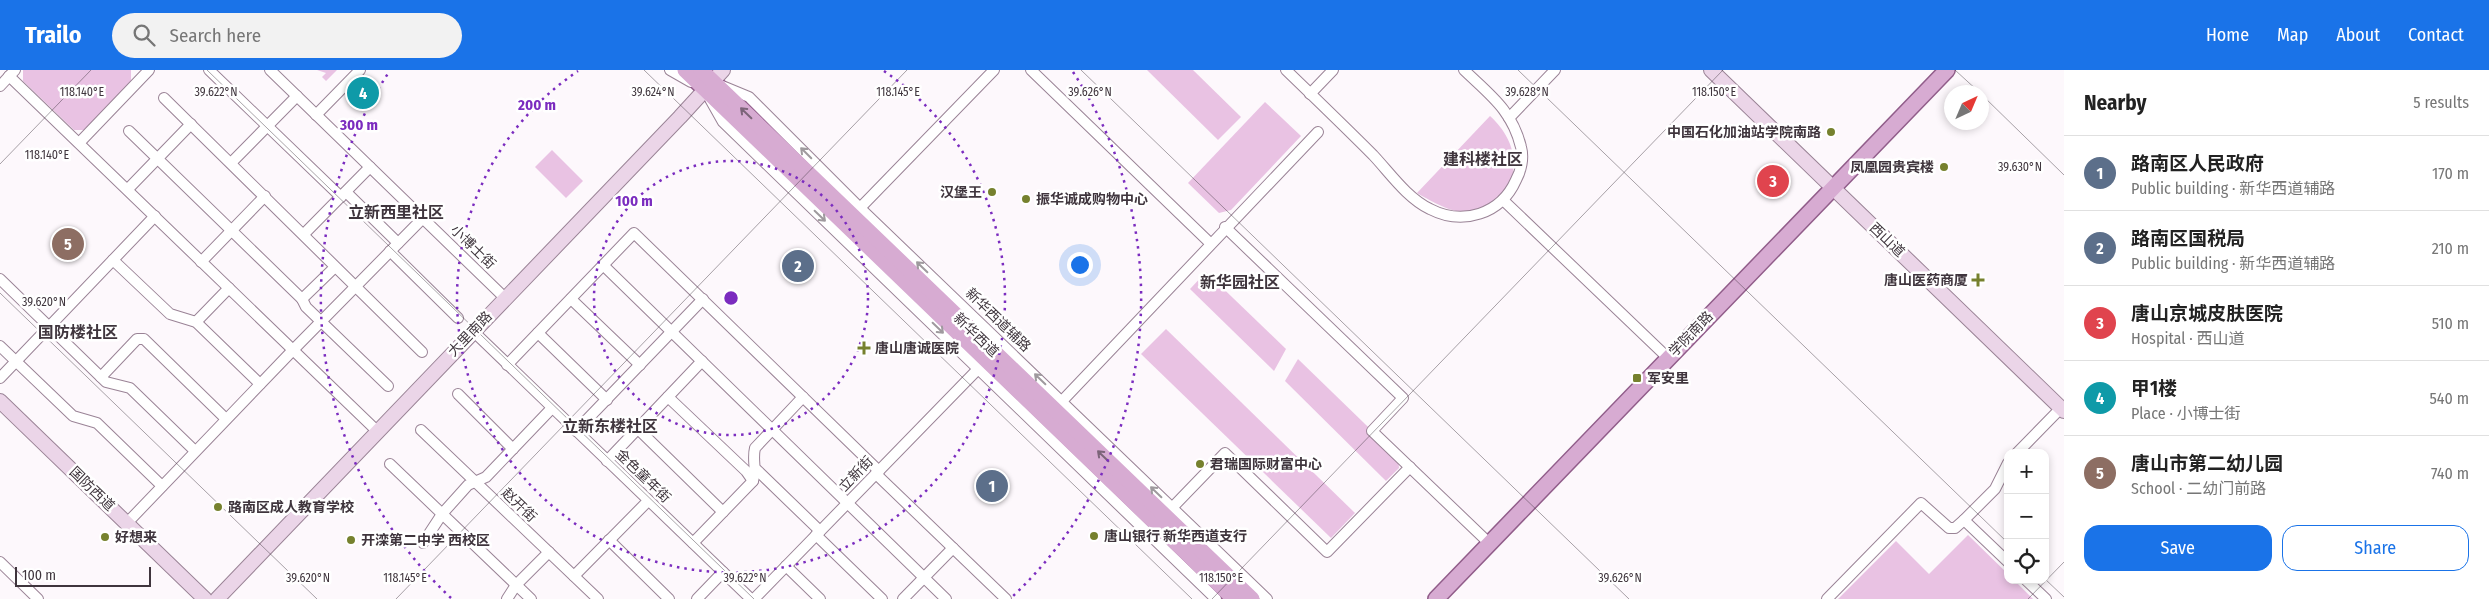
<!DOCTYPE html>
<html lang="en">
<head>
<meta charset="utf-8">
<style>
	body { margin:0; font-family:"Fira Sans Condensed","Noto Sans SC",sans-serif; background:#f2f2f2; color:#222 }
	.controls { position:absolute; right:15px; bottom:15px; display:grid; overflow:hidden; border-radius:10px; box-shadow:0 2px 8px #0003 }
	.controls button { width:45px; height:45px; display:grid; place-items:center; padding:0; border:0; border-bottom:1px solid #e0e0e0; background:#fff; color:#222; font:25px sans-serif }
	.compass { position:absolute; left:1944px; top:15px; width:45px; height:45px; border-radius:50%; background:#fff; box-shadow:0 2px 8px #0003; rotate:44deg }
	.scale { position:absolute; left:15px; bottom:12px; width:136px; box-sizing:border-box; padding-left:5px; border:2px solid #3f353d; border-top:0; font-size:14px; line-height:18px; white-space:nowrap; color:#3f353d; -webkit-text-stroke:4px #fff; paint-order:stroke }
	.you { position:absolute; left:1079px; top:194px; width:18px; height:18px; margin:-12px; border:4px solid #fff; border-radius:50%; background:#1a73e8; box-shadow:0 0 0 8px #1a73e833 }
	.badge { display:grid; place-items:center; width:32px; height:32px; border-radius:50%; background:#1a73e8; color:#fff; font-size:16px; font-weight:700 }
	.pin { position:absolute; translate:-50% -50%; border:2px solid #fff; box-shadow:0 1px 5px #0006 }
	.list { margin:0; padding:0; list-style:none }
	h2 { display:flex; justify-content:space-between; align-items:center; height:65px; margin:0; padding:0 20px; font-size:21px }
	h2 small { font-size:16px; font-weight:400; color:#767676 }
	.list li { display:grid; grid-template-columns:32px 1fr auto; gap:15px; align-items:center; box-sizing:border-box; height:75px; padding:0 20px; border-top:1px solid #e0e0e0 }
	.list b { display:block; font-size:19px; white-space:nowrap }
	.list p { margin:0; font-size:16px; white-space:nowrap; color:#767676 }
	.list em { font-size:16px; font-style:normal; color:#767676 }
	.actions { display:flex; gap:10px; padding:15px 20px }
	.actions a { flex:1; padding:11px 0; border:1px solid #1a73e8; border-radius:15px; text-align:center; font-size:18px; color:#1a73e8 }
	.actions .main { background:#1a73e8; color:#fff }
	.icon { flex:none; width:28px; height:28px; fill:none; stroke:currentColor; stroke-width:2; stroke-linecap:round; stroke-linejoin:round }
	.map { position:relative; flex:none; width:2064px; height:529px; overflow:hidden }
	header { display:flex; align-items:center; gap:30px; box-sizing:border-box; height:70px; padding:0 25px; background:#1a73e8; color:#fff }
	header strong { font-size:24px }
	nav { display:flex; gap:28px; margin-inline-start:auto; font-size:18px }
	.search { width:350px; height:45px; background:#f2f2f2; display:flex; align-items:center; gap:12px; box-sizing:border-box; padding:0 18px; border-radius:28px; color:#767676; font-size:19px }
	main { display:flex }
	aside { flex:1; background:#fff }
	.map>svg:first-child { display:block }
	.green { fill:#e9c2e3 }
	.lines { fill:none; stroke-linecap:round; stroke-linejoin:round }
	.street-casing { stroke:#9a8396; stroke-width:12 }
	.secondary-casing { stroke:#9a8396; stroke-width:16 }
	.primary-casing { stroke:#915d8a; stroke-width:18 }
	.street { stroke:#fff; stroke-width:10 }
	.secondary { stroke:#ebd5e8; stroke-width:14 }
	.primary { stroke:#d7abd2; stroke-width:15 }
	.oneway { stroke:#7c6479 }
	.oneway2 { stroke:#9f9a9e }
	.ticks { fill:none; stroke:#3f353d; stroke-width:1; stroke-opacity:0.45 }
	.ring { fill:none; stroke:#7b2cbf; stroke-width:2.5; stroke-dasharray:2.5 5 }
	.poi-dot { fill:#76812e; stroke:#fff; stroke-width:2 }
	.labels { text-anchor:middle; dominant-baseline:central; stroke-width:5; stroke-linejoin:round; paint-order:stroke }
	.poi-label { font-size:14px; font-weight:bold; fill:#3f353d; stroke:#fff; text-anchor:start }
	.street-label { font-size:14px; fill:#3f353d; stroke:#fff }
	.quarter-label { font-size:16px; font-weight:bold; fill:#3f353d; stroke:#fff }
	.ticks-label { font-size:12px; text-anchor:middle; fill:#3f353d; stroke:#fff; stroke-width:5; stroke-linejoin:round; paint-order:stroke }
	.centre { fill:#7b2cbf; stroke:#fff; stroke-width:2.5 }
	.ring-label { font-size:15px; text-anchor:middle; font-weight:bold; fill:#7b2cbf; stroke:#fff; stroke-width:5; stroke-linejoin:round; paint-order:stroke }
</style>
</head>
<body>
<header>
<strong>Trailo</strong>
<div class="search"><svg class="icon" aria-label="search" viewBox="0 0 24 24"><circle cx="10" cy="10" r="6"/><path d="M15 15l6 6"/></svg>Search here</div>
<nav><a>Home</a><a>Map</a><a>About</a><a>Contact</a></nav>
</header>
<main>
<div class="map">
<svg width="2064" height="529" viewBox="0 0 2064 529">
	<rect width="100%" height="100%" fill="#fdf8fc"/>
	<g class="green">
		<path d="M23 0H131V11L85 60H74L23 11Z"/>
		<path d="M317 0H337L326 11 322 7 326 3Z"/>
		<path d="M1147 0H1193L1241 47 1218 70Z"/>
		<path d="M1265 32 1301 66 1231 140 1219 143 1188 113Z"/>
		<path d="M1490 46C1520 73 1525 115 1486 136 1479 140 1465 143 1456 141 1443 138 1429 130 1417 123Z"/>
		<path d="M552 80 583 111 566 128 535 97Z"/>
		<path d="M1206 202 1286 279 1274 301 1190 219Z"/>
		<path d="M1166 259 1355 443 1331 468 1141 284Z"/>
		<path d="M1298 289 1398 386 1399 398 1386 411 1285 311Z"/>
		<path d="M1968 465 2008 504V510H2014L2033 529H1838L1896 471 1929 504Z"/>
	</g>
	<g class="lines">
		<defs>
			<g id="street">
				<path d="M209 0 341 127"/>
				<path d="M270 0 505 228"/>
				<path d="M670 0 691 12"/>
				<path d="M1031 0 1210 173"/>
				<path d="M1286 0C1315 28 1344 56 1373 85 1390 103 1407 128 1430 139 1463 156 1501 144 1516 110 1521 101 1524 88 1521 77 1512 40 1490 25 1464 0"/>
				<path d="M9 6 377 361"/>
				<path d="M720 15 749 27 860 138 1267 529"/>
				<path d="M0 16 15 0"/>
				<path d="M1310 24 1333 0"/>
				<path d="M164 28 422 282"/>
				<path d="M710 29 723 52 1216 529"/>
				<path d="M316 45 360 0"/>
				<path d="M1509 48 1555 0"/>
				<path d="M129 61 302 229 334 198"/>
				<path d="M80 72 149 0"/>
				<path d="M231 93 297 26"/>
				<path d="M128 119 191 54"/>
				<path d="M346 122 398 173"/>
				<path d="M1503 130 1668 288"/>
				<path d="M860 138 994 0"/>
				<path d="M1225 157 1403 328 1372 361 1490 474"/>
				<path d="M304 164 370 97"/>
				<path d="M390 181 458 248"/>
				<path d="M113 190 170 244 196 252 260 314"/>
				<path d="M201 192 265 126"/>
				<path d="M603 195 946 529"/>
				<path d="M0 209 106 312 130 318 195 381"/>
				<path d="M302 229 306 237 388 316"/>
				<path d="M571 229 640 295"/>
				<path d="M196 252 229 218"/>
				<path d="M473 261 751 529"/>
				<path d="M538 263 607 330"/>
				<path d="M0 276 73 346 97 353 162 416"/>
				<path d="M507 295 634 163 879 401"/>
				<path d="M101 307 137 269H144L226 349"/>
				<path d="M0 308 155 146"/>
				<path d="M458 324 513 379"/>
				<path d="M668 327 746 401 753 411"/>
				<path d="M1063 330 1318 62"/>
				<path d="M638 359 723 442"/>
				<path d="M421 360 598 529"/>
				<path d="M576 361 703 229"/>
				<path d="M2017 383 2061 338"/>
				<path d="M607 391 702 291"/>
				<path d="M2008 393 1995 419 1964 450 2008 492"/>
				<path d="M390 394 531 529"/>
				<path d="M757 400 820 461"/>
				<path d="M876 404 1006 529"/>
				<path d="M1169 441 1225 383 1327 482 1410 397"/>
				<path d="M127 453 293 280 423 148"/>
				<path d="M816 465 882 529"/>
				<path d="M609 470 669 529"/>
				<path d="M423 473 442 444 468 415 486 407 552 338"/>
				<path d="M693 473 753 411C757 399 752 390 755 378L803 327"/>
				<path d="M0 492 38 529"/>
				<path d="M786 496 820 529"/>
				<path d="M574 506 648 431"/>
				<path d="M2026 510 2046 529"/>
				<path d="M507 529 516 515 549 482"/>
				<path d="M697 529 723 502"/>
				<path d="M754 529 979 298"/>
				<path d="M903 529 953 478"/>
				<path d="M1827 529 1921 433 1949 458H1955L1964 450"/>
			</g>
			<g id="secondary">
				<path d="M1711 0 2064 341"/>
				<path d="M0 331 205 529"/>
				<path d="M217 529 680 47 723 0"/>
			</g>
			<g id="primary">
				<path d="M685 0 1234 529"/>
				<path d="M701 0 1252 529"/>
				<path d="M1436 529 1947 0"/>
			</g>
		</defs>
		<use href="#street" class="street-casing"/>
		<use href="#secondary" class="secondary-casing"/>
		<use href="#primary" class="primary-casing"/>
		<use href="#street" class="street"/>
		<use href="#secondary" class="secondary"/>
		<use href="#primary" class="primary"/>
	</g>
	<defs><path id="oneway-shaft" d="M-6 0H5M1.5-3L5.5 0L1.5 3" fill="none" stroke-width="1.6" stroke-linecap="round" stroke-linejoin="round" transform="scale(1.25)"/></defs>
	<g class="oneway">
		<use href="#oneway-shaft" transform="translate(746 43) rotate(-136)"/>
		<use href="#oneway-shaft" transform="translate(1103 386) rotate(-136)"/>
	</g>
	<g class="oneway2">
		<use href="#oneway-shaft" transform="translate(806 83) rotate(-135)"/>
		<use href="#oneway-shaft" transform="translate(820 146) rotate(44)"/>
		<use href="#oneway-shaft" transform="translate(922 197) rotate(-136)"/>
		<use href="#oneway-shaft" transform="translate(938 258) rotate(44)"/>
		<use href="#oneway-shaft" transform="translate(1040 309) rotate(-136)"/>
		<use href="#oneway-shaft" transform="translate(1156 422) rotate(-136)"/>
	</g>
	<path class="ticks" d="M207 0 754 529M644 0 1192 529M1081 0 1629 529M1518 0 2008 473M1955 0 1979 22M1982 25 2064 105M0 94 91 0M0 223 317 529M2045 509 2064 527M396 529 907 0M1212 529 1723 0M2028 529 2064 492"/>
	<g class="ring">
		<circle cx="731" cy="228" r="137"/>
		<path d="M884 1A274 274 0 1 1 578 1"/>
		<path d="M451 528A410 410 0 0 1 389 2M1073 2A410 410 0 0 1 1011 528"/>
	</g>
	<g class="poi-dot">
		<circle cx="1831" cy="62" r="5"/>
		<circle cx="1944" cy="97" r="5"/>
		<circle cx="992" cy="122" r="5"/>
		<circle cx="1026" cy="129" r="5"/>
		<path d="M1975.5 202.5h5v5h5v5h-5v5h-5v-5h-5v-5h5z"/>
		<path d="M861.5 270.5h5v5h5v5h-5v5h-5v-5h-5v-5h5z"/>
		<rect x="1632" y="303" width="10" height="10" rx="2.5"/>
		<circle cx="1200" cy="394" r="5"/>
		<circle cx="218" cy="437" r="5"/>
		<circle cx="1094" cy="466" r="5"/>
		<circle cx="105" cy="467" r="5"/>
		<circle cx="351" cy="470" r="5"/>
	</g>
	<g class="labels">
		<g class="poi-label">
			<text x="1821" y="62" text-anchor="end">中国石化加油站学院南路</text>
			<text x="1934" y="97" text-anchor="end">凤凰园贵宾楼</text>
			<text x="982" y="122" text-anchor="end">汉堡王</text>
			<text x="1036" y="129">振华诚成购物中心</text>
			<text x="1968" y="210" text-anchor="end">唐山医药商厦</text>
			<text x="875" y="278">唐山唐诚医院</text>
			<text x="1647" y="308">军安里</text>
			<text x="1210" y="394">君瑞国际财富中心</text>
			<text x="228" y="437">路南区成人教育学校</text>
			<text x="1104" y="466">唐山银行 新华西道支行</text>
			<text x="115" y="467">好想来</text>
			<text x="361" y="470">开滦第二中学 西校区</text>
		</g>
		<g class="street-label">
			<text transform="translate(1887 170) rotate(44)">西山道</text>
			<text transform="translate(473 177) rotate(44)">小博士街</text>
			<text transform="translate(998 250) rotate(44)">新华西道辅路</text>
			<text transform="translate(470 264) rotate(-46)">大里南路</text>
			<text transform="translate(1691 264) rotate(-46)">学院南路</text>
			<text transform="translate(976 265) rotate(44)">新华西道</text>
			<text transform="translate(856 404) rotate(-46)">立新街</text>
			<text transform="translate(643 406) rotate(44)">金色童年街</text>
			<text transform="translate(92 419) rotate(44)">国防西道</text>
			<text transform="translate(519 435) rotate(44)">赵开街</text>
		</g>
		<g class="quarter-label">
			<text x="1483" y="89">建科楼社区</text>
			<text x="396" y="142">立新西里社区</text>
			<text x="1240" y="212">新华园社区</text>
			<text x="78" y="262">国防楼社区</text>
			<text x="610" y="356">立新东楼社区</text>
		</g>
	</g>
	<g class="ticks-label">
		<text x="216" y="26">39.622°N</text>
		<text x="653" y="26">39.624°N</text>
		<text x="1090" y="26">39.626°N</text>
		<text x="1527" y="26">39.628°N</text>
		<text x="82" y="26">118.140°E</text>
		<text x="898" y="26">118.145°E</text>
		<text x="1714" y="26">118.150°E</text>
		<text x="47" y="89">118.140°E</text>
		<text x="2020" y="101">39.630°N</text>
		<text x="44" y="236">39.620°N</text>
		<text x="405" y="512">118.145°E</text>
		<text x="1221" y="512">118.150°E</text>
		<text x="308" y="512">39.620°N</text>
		<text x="745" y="512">39.622°N</text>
		<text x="1620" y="512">39.626°N</text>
	</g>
	<circle cx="731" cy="228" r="8" class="centre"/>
	<g class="ring-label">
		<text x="537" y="40">200 m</text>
		<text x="359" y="60">300 m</text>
		<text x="634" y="136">100 m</text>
	</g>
</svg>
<div class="controls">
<button>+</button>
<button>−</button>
<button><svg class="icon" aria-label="locate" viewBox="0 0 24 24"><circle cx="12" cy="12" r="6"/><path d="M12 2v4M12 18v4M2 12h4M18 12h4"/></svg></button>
</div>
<svg class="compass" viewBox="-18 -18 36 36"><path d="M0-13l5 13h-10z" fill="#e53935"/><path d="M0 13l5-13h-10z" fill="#767676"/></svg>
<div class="scale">100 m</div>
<div class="you"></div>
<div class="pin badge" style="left:992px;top:416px;background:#5c6f8a">1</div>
<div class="pin badge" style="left:798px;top:196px;background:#5c6f8a">2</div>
<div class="pin badge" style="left:1773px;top:111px;background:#e0444e">3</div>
<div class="pin badge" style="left:363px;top:23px;background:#0f9aa8">4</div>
<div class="pin badge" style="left:68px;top:174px;background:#8d6e63">5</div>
</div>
<aside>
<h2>Nearby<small>5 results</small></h2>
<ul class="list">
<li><span class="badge" style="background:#5c6f8a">1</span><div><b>路南区人民政府</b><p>Public building · 新华西道辅路</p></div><em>170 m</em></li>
<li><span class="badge" style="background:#5c6f8a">2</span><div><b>路南区国税局</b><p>Public building · 新华西道辅路</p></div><em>210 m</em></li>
<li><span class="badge" style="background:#e0444e">3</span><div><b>唐山京城皮肤医院</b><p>Hospital · 西山道</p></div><em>510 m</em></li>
<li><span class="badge" style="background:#0f9aa8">4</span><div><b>甲1楼</b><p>Place · 小博士街</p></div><em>540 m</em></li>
<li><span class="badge" style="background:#8d6e63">5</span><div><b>唐山市第二幼儿园</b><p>School · 二幼门前路</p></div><em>740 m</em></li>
</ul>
<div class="actions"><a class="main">Save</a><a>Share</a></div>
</aside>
</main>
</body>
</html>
